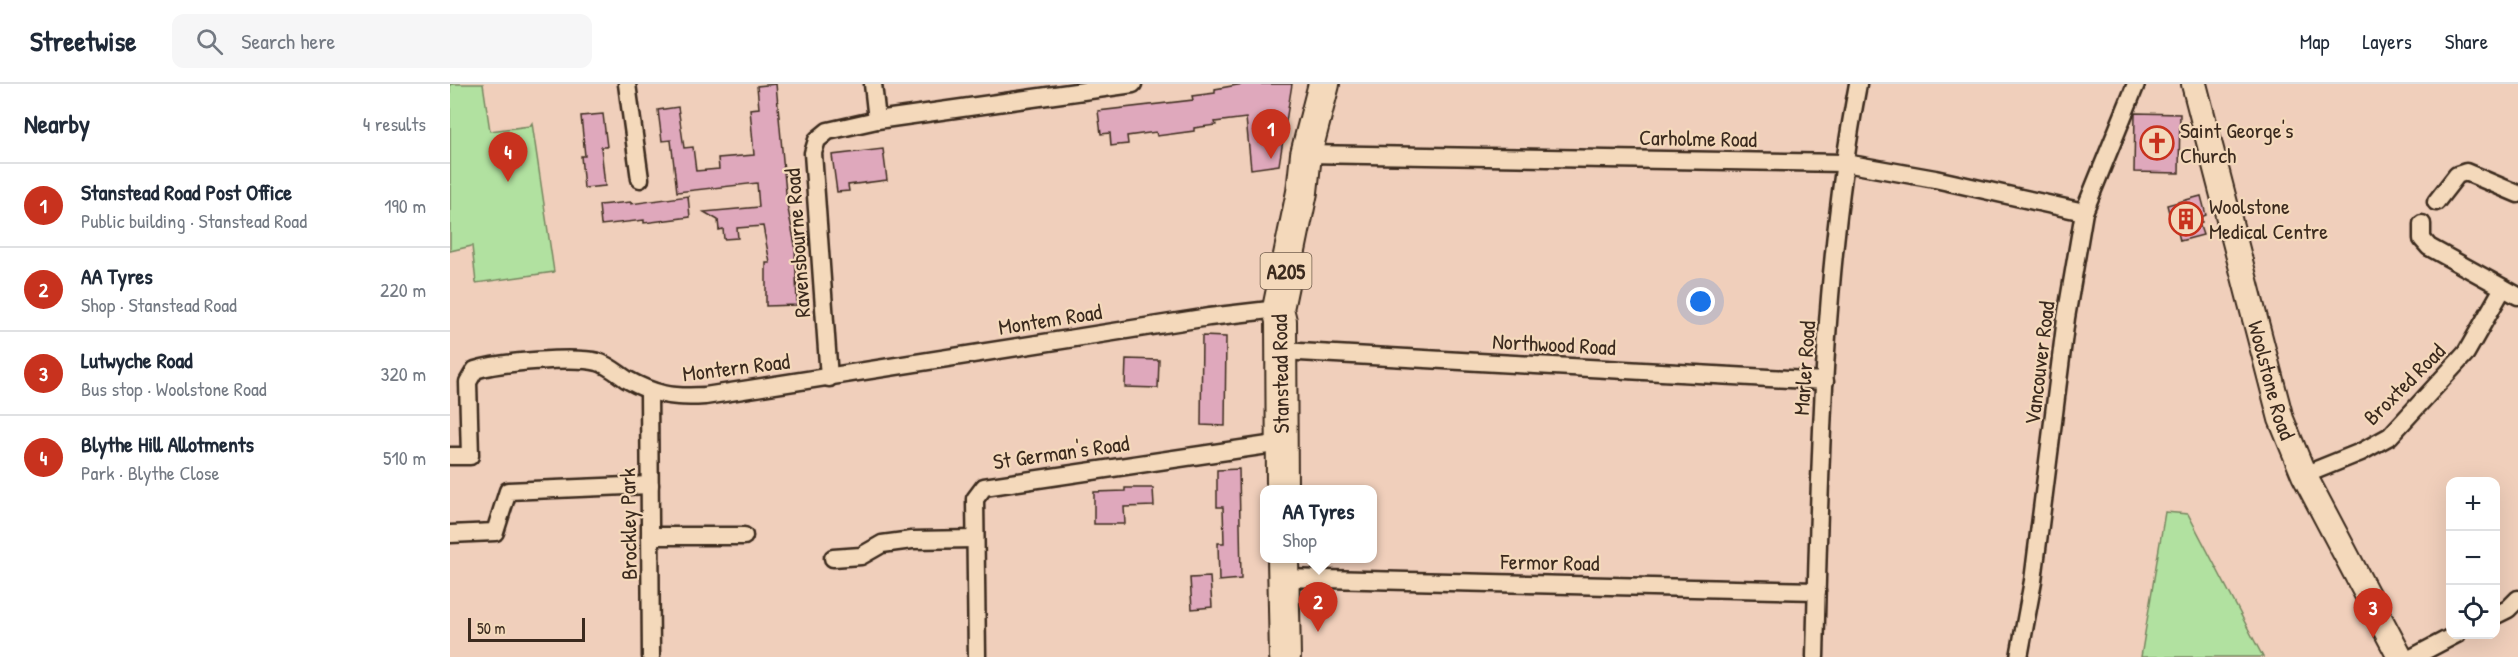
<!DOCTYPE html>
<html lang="en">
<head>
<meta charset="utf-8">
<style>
	body { margin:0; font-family:"Patrick Hand",sans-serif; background:#f6f6f7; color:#1f2937 }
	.controls { position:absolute; right:18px; bottom:18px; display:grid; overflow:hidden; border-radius:12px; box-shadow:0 6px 24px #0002 }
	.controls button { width:54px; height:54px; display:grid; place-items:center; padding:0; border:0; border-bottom:2px solid #e0e1e3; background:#fff; color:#1f2937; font:30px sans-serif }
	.scale { position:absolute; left:18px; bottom:15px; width:117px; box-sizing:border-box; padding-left:6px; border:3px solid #3b2a1e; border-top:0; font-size:16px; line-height:21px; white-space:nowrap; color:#3b2a1e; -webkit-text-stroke:4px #f4d9bb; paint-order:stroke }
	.you { position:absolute; left:1251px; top:218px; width:21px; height:21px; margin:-15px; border:4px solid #fff; border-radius:50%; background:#1a73e8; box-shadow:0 0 0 9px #1a73e833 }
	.badge { display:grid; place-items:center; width:39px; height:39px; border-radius:50%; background:#c8321e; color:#fff; font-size:20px; font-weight:700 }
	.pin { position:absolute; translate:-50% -50px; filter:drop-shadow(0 2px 3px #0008) }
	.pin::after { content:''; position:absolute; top:32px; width:21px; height:18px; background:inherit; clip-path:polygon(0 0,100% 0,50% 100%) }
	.popup { position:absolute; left:810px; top:401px; width:117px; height:78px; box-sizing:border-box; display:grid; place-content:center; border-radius:12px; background:#fff; filter:drop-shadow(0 2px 4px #0005); font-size:20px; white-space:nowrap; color:#747a83 }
	.popup b { font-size:22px; color:#1f2937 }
	.popup::after { content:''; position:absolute; left:50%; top:100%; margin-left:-12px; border:12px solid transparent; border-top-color:#fff }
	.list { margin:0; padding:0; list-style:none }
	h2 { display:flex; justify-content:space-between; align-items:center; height:78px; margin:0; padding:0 24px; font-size:26px }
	h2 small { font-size:20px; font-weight:400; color:#747a83 }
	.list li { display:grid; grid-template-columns:39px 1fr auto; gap:18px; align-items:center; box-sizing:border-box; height:84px; padding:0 24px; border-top:2px solid #e0e1e3 }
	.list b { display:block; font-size:22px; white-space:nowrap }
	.list p { margin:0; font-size:20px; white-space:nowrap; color:#747a83 }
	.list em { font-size:20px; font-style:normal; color:#747a83 }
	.icon { flex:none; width:33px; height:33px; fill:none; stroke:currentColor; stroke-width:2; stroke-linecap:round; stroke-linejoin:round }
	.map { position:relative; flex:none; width:2068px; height:573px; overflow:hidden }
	header { display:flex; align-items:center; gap:36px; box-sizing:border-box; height:84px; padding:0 30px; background:#fff; border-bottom:2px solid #e0e1e3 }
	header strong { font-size:28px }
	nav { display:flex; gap:33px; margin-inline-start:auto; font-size:21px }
	.search { width:420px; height:54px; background:#f6f6f7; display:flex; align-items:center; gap:15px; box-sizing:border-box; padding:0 21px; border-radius:12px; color:#747a83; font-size:22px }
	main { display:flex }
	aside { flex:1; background:#fff }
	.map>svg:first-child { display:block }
	.green { fill:#b1e1a0; stroke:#76865f; stroke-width:1.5 }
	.building { fill:#dfa8bc; stroke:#3b2a1e; stroke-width:1.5 }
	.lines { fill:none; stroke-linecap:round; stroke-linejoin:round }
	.street-casing { stroke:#3b2a1e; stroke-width:21 }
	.secondary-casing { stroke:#3b2a1e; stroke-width:28 }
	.highway-casing { stroke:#3b2a1e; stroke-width:34 }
	.street { stroke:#f4d9bb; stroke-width:16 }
	.secondary { stroke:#f4d9bb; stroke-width:24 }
	.highway { stroke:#f4d9bb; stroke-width:30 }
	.labels { text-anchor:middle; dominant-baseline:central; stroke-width:4.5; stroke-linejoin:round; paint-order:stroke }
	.shield { fill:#f4d9bb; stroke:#725e4d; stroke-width:1.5 }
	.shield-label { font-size:21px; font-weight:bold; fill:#3b2a1e }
	.poi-label { font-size:22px; fill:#3b2a1e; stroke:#f4d9bb; text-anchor:start }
	.street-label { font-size:22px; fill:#3b2a1e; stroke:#f4d9bb }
</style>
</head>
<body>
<header>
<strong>Streetwise</strong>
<div class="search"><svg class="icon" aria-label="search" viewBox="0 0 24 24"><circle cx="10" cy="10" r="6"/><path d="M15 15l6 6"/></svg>Search here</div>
<nav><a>Map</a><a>Layers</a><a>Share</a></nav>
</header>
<main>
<aside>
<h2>Nearby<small>4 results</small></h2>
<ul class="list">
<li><span class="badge">1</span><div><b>Stanstead Road Post Office</b><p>Public building · Stanstead Road</p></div><em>190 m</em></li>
<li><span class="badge">2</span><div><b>AA Tyres</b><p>Shop · Stanstead Road</p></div><em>220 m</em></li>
<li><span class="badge">3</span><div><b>Lutwyche Road</b><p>Bus stop · Woolstone Road</p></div><em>320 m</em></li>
<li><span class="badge">4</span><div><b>Blythe Hill Allotments</b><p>Park · Blythe Close</p></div><em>510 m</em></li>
</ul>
</aside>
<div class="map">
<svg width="2068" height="573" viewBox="0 0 2068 573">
	<rect width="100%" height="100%" fill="#f0cfbb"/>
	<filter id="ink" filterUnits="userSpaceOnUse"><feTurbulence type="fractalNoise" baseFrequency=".0167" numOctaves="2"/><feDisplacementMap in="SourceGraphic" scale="12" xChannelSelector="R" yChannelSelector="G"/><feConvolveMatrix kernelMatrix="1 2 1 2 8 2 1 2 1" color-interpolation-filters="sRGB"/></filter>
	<g filter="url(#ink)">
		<g class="green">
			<path d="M0 0H33L40 47 80 42 82 39 104 188 26 199 22 162 0 167Z"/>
			<path d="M1715 428 1738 430 1813 573H1691Z"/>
		</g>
		<g class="building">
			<path d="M326 0 337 120 345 161 347 221 316 222V179H320L313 142 287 144 288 154 274 155 273 145 269 146 268 136 254 128 309 123 307 99 227 108 221 56 212 57 208 26 228 23 234 64 243 63 246 87 269 85 268 74 304 71 300 25 309 24 307 2Z"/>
			<path d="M793 0H842L829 81 801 85 796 34 765 38 766 41 744 44V47L707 52 706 48 677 52 678 60 668 61 661 62 660 49 651 50 648 27 743 16 742 12 765 9V5Z"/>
			<path d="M1685 29 1730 30 1729 89 1684 88Z"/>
			<path d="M153 30 157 63H151L155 102 134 104 131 72H135L131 32Z"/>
			<path d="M433 65 437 96 398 101 399 107 387 108 382 71Z"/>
			<path d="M238 112 240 133 194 139V136L151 141 149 121 181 118V120Z"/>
			<path d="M1751 112 1756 131 1751 133 1752 138 1749 139 1753 151 1730 157 1726 139 1722 140 1717 121Z"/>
			<path d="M752 252 776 253 775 342 751 341Z"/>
			<path d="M676 275 709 276 708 304 675 303Z"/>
			<path d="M789 385 791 495 769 497 768 459H774L773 423H767V386Z"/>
			<path d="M675 404H703L704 422 674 423 675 440H644V408L675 407Z"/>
			<path d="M760 493 762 523 742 525 740 494Z"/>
		</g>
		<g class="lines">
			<defs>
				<g id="street">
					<path d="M177 0 190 95"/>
					<path d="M423 0 427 36"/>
					<path d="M856 70 1395 79 1485 95 1634 128"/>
					<path d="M1986 118 2007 91 2016 88 2068 110"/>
					<path d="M1972 140V155L1979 163 2068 212"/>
					<path d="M831 267 1375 297"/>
					<path d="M379 294 363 69 367 56 378 47 427 36 683 0"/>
					<path d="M199 307 201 573"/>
					<path d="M0 372H20L18 298 25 286C49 278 125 272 148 278 158 281 167 289 176 295 205 311 222 314 255 312L759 233 828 225"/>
					<path d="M1854 391 1911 368 1940 352 2016 269 2053 204"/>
					<path d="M0 450 45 448 58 407 200 401"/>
					<path d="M200 452H294"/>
					<path d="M383 474 411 472 432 460 462 456 525 455"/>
					<path d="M833 494 1367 507"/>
					<path d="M2046 531 2058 525 2068 515"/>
					<path d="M527 573 525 415 534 403 831 359"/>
					<path d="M1365 573C1370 383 1372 188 1408 0"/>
					<path d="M1569 573 1583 497 1616 234 1634 128 1686 0"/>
					<path d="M1963 573 2007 550"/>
				</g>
				<g id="secondary">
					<path id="s1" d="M1744 0 1831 335 1854 391 1950 573"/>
				</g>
				<g id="highway">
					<path d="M832 406 831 237 828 225 852 108 856 70 874 0"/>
					<path d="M833 474 835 573"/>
				</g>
			</defs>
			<use href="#street" class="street-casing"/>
			<use href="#secondary" class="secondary-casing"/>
			<use href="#highway" class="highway-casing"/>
			<use href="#street" class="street"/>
			<use href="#secondary" class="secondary"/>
			<use href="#highway" class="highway"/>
		</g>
	</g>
	<defs>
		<symbol id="church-ring" viewBox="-11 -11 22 22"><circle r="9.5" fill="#f4d9bb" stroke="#c8321e" stroke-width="1.5"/><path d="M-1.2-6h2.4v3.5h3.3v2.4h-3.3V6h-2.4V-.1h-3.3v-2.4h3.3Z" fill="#c8321e"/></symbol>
		<symbol id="building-ring" viewBox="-11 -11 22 22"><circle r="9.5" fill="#f4d9bb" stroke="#c8321e" stroke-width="1.5"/><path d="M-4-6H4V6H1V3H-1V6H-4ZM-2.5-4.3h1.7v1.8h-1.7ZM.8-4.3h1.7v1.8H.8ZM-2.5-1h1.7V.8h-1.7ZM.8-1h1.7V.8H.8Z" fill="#c8321e"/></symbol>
	</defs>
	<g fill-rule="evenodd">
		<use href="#church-ring" x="1688" y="40" width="38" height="38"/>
		<use href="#building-ring" x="1717" y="116" width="38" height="38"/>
	</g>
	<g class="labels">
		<rect class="shield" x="810.5" y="169" width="51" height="36" rx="4.5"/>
		<g class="shield-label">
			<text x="836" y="187">A205</text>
		</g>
		<g class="poi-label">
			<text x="1730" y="46">Saint George's<tspan x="1730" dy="25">Church</tspan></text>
			<text x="1759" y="122">Woolstone<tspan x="1759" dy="25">Medical Centre</tspan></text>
		</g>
		<g class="street-label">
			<text transform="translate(1248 54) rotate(1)">Carholme Road</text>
			<text transform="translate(347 159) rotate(-94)">Ravensbourne Road</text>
			<text transform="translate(600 235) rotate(-9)">Montem Road</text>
			<text transform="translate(1104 260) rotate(3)">Northwood Road</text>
			<text transform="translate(1589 279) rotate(-83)">Vancouver Road</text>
			<text transform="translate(286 283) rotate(-7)">Montern Road</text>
			<text transform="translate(1354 284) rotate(-86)">Marler Road</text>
			<text transform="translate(830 290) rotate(-91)">Stanstead Road</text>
			<text stroke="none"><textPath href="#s1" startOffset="306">Woolstone Road</textPath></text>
			<text transform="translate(1954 300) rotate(-45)">Broxted Road</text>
			<text transform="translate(611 368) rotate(-8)">St German's Road</text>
			<text transform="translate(178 440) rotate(-91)">Brockley Park</text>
			<text transform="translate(1100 478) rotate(1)">Fermor Road</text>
		</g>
	</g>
</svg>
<div class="controls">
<button>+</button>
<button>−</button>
<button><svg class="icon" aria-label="locate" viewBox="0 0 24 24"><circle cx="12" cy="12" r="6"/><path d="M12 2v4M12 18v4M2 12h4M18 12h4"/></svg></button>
</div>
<div class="scale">50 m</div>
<div class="you"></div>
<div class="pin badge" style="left:821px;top:75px">1</div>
<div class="pin badge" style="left:868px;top:548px">2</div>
<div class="popup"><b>AA Tyres</b>Shop</div>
<div class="pin badge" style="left:1923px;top:554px">3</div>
<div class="pin badge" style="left:58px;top:98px">4</div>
</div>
</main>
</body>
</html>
